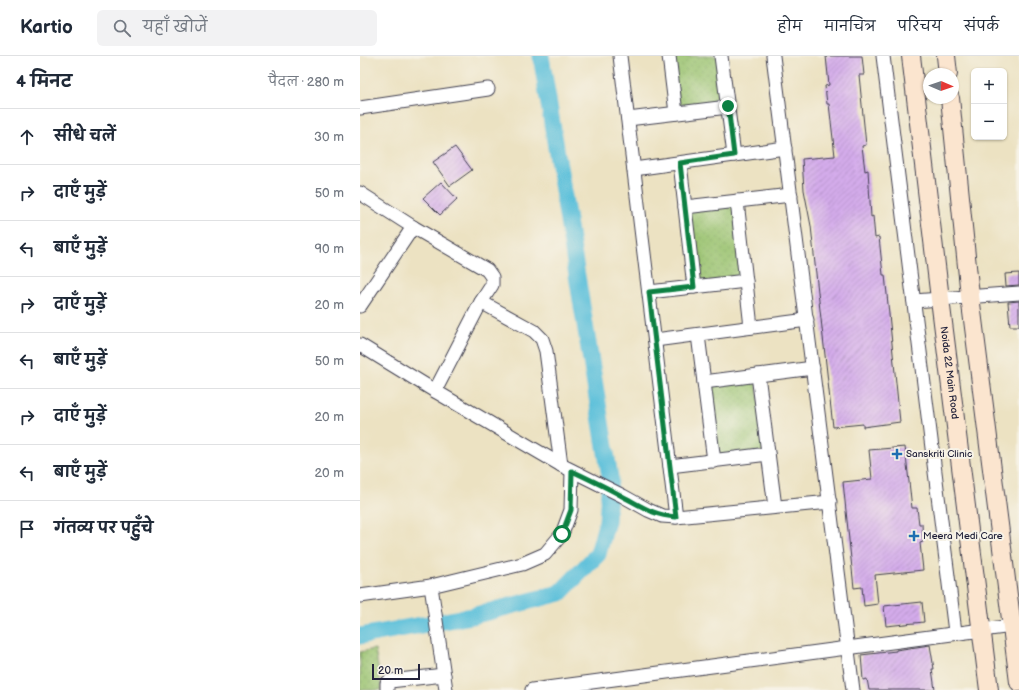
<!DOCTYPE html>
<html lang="hi">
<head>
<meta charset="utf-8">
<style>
	body { margin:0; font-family:"Balsamiq Sans","Playpen Sans Deva",sans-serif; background:#f2f2f3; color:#1f2937 }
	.controls { position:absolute; right:12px; top:12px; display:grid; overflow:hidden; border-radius:6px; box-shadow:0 1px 3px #0004 }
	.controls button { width:36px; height:36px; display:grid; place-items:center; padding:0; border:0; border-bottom:1px solid #e0e1e3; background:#fff; color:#1f2937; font:20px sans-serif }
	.compass { position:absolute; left:563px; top:12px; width:36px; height:36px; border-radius:50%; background:#fff; box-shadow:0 1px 3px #0004; rotate:92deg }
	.scale { position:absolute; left:12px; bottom:10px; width:48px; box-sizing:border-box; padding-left:4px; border:2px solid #22223b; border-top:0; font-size:11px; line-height:14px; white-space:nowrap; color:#22223b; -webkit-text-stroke:3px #f7f3e8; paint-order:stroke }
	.stop { position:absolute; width:12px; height:12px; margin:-9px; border:3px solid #0b8043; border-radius:50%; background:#fff }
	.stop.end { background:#0b8043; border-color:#fff; box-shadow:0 1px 4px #0008 }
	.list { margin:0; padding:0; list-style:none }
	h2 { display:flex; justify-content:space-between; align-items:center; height:52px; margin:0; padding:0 16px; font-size:17px }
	h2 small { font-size:13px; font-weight:400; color:#747a83 }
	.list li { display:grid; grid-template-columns:26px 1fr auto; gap:12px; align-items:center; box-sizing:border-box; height:56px; padding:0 16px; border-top:1px solid #e0e1e3 }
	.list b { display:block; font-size:15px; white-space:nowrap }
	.list em { font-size:13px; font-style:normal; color:#747a83 }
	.icon { flex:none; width:22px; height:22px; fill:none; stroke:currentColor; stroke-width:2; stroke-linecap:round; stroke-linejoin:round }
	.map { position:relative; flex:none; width:659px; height:634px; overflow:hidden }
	header { display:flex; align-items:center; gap:24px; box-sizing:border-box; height:56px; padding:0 20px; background:#fff; border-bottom:1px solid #e0e1e3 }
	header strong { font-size:19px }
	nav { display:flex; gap:22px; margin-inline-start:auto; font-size:14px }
	.search { width:280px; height:36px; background:#f2f2f3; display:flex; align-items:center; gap:10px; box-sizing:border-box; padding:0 14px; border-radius:6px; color:#747a83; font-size:15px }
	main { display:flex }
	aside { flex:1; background:#fff }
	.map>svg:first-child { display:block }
	.park { fill:url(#park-dots); stroke:#5e7256 }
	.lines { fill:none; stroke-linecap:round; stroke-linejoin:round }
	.canal { stroke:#5cc0da; stroke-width:17 }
	.building { fill:url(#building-hatch) }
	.street-casing { stroke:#403f4f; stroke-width:15 }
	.secondary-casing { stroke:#403f4f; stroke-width:20 }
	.street { stroke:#fff; stroke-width:13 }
	.secondary { stroke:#fbe5cf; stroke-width:18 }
	.route { stroke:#0b8043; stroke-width:5 }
	.poi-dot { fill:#1f6fb2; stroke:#f7f3e8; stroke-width:1.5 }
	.labels { text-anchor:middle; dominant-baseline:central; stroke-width:4; stroke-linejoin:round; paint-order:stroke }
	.street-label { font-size:10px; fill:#22223b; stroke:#f7f3e8 }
	.poi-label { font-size:10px; fill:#22223b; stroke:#f7f3e8; text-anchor:start }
</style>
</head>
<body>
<header>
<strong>Kartio</strong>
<div class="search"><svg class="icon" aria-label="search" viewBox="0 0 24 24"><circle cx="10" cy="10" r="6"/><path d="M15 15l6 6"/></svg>यहाँ खोजें</div>
<nav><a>होम</a><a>मानचित्र</a><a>परिचय</a><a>संपर्क</a></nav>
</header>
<main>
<aside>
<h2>4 मिनट<small>पैदल · 280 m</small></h2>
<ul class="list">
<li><svg class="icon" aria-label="ahead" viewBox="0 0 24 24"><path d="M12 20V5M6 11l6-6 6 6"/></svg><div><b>सीधे चलें</b></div><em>30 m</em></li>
<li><svg class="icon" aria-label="right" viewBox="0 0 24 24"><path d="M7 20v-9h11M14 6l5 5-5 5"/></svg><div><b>दाएँ मुड़ें</b></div><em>50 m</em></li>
<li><svg class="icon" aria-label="left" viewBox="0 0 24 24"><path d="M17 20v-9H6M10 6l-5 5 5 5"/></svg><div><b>बाएँ मुड़ें</b></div><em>90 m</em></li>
<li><svg class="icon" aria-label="right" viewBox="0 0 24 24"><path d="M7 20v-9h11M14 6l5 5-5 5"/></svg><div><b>दाएँ मुड़ें</b></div><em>20 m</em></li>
<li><svg class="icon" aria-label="left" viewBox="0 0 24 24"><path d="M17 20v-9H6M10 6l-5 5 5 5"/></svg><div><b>बाएँ मुड़ें</b></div><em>50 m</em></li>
<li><svg class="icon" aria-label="right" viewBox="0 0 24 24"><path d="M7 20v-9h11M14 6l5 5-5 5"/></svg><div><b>दाएँ मुड़ें</b></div><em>20 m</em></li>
<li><svg class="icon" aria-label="left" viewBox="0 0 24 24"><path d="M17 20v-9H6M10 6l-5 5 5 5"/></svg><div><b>बाएँ मुड़ें</b></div><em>20 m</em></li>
<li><svg class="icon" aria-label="arrive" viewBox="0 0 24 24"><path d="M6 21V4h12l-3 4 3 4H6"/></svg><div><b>गंतव्य पर पहुँचे</b></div></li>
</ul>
</aside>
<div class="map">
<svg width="659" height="634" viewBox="0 0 659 634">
	<defs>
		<pattern id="park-dots" width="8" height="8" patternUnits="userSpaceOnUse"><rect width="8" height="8" fill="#9ac370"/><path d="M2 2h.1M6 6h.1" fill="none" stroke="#84a762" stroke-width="1.8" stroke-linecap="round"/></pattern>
		<pattern id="building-hatch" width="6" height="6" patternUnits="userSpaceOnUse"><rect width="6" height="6" fill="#d4aceb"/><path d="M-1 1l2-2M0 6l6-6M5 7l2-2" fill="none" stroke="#ac8cc0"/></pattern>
	</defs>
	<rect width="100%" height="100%" fill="#f7f3e8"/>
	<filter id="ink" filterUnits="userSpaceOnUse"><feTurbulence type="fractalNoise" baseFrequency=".025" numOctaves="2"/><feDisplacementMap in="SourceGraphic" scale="8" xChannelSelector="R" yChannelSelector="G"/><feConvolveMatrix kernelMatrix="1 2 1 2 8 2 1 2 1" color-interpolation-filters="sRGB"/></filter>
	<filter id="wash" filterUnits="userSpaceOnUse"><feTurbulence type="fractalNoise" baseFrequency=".012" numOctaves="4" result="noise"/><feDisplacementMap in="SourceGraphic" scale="16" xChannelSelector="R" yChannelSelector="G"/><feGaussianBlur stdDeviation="0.9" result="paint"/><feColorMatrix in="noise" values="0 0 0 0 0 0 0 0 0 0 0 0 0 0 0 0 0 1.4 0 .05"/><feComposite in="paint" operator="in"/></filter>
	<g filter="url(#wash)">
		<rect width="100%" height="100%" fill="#ece2c2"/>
		<g class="park">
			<path d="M312 0H359L364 47 319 53Z"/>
			<path d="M375 149 384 222 337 228 328 154Z"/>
			<path d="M396 323 405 395 357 401 348 329Z"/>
			<path d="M15 593 22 634H0V596Z"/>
		</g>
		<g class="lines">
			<path class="canal" d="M0 580 112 560 200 537 238 498 247 465 250 421 181 0"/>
		</g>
		<g id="blocks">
			<g class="building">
				<path d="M466 0H502L504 19H499L506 89 502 90 505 115 508 114 511 161 513 160 515 182 519 181 523 219H525L540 366 503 371V368L473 371 457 227 451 170 444 134 442 103 475 100 469 48H467L465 30 469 29Z"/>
				<path d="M95 91 112 114 90 130 73 106Z"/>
				<path d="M81 126 97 143 80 159 63 142Z"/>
				<path d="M659 217V229L646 230 645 218Z"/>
				<path d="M659 245V270H650L648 246Z"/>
				<path d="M545 391 552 452H557L559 468H562L563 486 560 487 563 514 515 519 518 548 504 550 502 531 494 532 483 426 512 423 509 394Z"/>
				<path d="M562 546 564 566 526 570 524 550Z"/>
				<path d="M570 589 574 613H572L575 634H509L507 623 503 624 501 599 536 595V594Z"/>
			</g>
		</g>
	</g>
	<g filter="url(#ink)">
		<use href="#blocks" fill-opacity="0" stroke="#403f4f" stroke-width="1"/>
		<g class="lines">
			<defs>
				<g id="street">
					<path d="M260 0 316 461"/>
					<path d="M309 0 316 57"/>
					<path d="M361 0 374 99"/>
					<path d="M413 0 493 634"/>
					<path d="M523 0 595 576"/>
					<path d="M0 52 128 33"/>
					<path d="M268 63 368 51"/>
					<path d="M320 107 334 231"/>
					<path d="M274 113 425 92"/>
					<path d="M0 137 53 171 127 214 132 221V229L121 246 75 335"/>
					<path d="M377 145 391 271"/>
					<path d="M325 151 431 139"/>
					<path d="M289 236 386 225"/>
					<path d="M554 245 659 237"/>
					<path d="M121 246 174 275 182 283 186 295 201 409"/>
					<path d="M0 250 53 171"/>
					<path d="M338 279 354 405"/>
					<path d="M295 284 447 264"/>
					<path d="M0 289 75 335 201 409 263 440 288 454 302 460 316 461 470 446"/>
					<path d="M398 319 415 451"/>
					<path d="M344 326 453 312"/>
					<path d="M310 410 408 398"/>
					<path d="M71 530 86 634"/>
					<path d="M0 540 71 530 162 508 185 498 202 478 211 454 212 415"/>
					<path d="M27 634V627L30 625 84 619"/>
					<path d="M172 634 652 570"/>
				</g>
				<g id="secondary">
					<path id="s1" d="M551 0 580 243 629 634"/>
					<path d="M586 0 588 18"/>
					<path d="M590 42 610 240 659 626"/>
				</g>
			</defs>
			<use href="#street" class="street-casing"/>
			<use href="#secondary" class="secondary-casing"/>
			<use href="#street" class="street"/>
			<use href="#secondary" class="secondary"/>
		</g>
	</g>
	<g class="lines" filter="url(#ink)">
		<path class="route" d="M202 478 211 454 212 415C229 423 246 431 262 440 283 451 293 459 316 461L289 236 334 231 320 107 374 99 368 50"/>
	</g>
	<g class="poi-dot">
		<path d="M535 392h4v4h4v4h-4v4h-4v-4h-4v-4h4z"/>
		<path d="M552 474h4v4h4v4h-4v4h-4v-4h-4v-4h4z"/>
	</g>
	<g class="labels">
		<g class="street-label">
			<text stroke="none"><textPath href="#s1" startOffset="319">Noida 22 Main Road</textPath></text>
		</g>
		<g class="poi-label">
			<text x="546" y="398">Sanskriti Clinic</text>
			<text x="563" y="480">Meera Medi Care</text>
		</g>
	</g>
</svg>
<div class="controls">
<button>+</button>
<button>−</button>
</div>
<svg class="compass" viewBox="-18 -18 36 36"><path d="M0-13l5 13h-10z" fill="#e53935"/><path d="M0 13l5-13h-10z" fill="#747a83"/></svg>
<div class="scale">20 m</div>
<div class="stop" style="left:202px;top:478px"></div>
<div class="stop end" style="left:368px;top:50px"></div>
</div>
</main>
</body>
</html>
